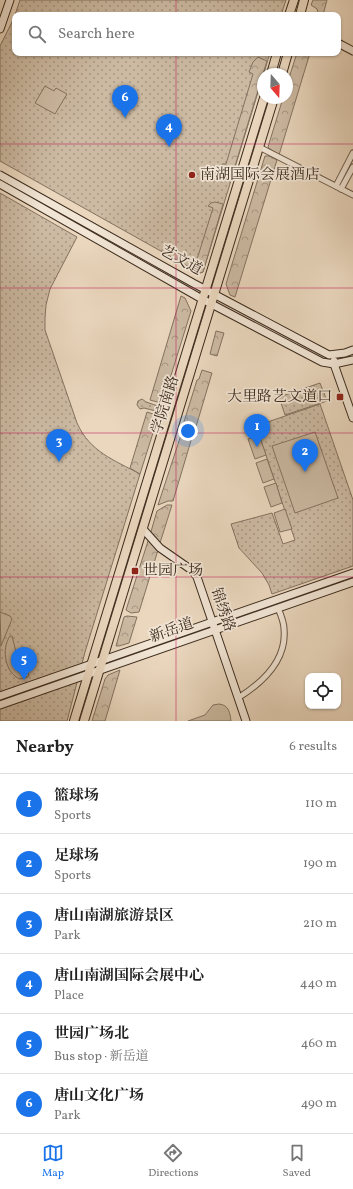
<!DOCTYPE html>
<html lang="en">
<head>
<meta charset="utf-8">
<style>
	body { margin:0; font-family:Vollkorn,"Noto Serif SC",serif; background:#f6f6f6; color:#222 }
	.controls { position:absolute; right:12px; bottom:12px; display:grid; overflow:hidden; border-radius:8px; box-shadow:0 1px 3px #0004 }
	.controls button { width:36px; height:36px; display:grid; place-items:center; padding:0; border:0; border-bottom:1px solid #e0e0e0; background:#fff; color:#222; font:20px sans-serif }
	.compass { position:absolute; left:257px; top:68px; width:36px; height:36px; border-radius:50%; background:#fff; box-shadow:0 1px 3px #0004; rotate:161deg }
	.you { position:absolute; left:188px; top:431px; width:14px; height:14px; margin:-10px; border:3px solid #fff; border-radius:50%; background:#1a73e8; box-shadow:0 0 0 6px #1a73e833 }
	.badge { display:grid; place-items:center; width:26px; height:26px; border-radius:50%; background:#1a73e8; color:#fff; font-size:13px; font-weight:700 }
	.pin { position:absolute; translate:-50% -33px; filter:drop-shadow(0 1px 2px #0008) }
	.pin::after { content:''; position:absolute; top:21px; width:14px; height:12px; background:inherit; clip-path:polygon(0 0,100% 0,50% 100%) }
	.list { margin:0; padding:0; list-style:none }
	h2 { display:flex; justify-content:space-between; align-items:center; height:52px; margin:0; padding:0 16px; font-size:17px }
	h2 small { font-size:13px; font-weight:400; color:#767676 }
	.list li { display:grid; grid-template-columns:26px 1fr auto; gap:12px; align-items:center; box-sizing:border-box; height:60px; padding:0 16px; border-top:1px solid #e0e0e0 }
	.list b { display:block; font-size:15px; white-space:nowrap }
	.list p { margin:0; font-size:13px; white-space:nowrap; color:#767676 }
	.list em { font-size:13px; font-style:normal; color:#767676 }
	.icon { flex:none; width:22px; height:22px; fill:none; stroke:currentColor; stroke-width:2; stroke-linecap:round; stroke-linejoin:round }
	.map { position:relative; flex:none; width:353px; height:721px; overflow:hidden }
	.search { position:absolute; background:#fff; box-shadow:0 1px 3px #0004; left:12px; right:12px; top:12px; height:44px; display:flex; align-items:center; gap:10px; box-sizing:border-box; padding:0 14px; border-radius:8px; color:#767676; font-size:15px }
	.sheet { height:412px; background:#fff }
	nav { display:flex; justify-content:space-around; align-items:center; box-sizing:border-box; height:56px; border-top:1px solid #e0e0e0; background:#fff; font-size:11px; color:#767676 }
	nav a { display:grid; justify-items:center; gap:2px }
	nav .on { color:#1a73e8 }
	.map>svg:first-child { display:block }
	.grass { fill:url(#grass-dots); stroke:#847260 }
	.forest { fill:url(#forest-crowns); stroke:#847260 }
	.garden { fill:#ccbaa3; stroke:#847260 }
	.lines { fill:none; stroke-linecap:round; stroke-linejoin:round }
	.street-casing { stroke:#685645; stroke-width:7 }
	.secondary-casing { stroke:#3c2b1d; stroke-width:9 }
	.primary-casing { stroke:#3c2b1d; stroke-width:10 }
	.street { stroke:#f1e5d5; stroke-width:5 }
	.secondary { stroke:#f1e5d5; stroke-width:7 }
	.primary { stroke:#ead7be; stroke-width:8 }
	.grid { fill:none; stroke:#c2185b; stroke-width:1; stroke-opacity:0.55 }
	.poi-dot { fill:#8f2418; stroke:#f1e5d5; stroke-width:1.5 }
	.labels { text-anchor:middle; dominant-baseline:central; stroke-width:3.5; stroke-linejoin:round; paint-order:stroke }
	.poi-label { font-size:15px; fill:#3c2b1d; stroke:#f1e5d5; text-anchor:start }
	.street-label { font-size:15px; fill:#3c2b1d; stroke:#f1e5d5 }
</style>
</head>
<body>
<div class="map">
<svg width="353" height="721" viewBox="0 0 353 721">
	<defs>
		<pattern id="grass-dots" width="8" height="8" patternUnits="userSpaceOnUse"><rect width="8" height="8" fill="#ccbaa3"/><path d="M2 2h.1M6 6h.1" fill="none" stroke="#a79784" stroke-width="1.8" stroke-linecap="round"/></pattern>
		<pattern id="forest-crowns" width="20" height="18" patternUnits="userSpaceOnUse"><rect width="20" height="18" fill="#ccbaa3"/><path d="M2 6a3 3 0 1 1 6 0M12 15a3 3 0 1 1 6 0" fill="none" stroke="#a79784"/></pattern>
	</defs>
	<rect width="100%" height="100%" fill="#ead7be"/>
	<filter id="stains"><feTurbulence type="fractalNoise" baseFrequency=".005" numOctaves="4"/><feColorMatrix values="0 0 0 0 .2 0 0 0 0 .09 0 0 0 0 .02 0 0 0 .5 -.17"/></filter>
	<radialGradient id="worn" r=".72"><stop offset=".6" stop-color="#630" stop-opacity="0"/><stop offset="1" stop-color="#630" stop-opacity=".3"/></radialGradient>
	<g class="grass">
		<path d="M20 0H286L281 15H15Z"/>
		<path d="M15 16V53H270L203 272 200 273 0 161V46Z"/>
		<path d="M0 193 77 237 50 289 46 305 45 318V330L77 423C90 452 114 460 140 474L85 652 67 721H0Z"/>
		<path d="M320 383 327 401 285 415 279 397Z"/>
		<path d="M142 399 146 402 158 406V410L156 411 144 408 140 409 137 405 138 401Z"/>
		<path d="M320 404 353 500V566L272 594 269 585 262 573 239 548 231 524 272 513 283 544 295 540 256 426Z"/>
	</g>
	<g class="forest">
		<path d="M313 0H327L323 15H319L317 9 311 5Z"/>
		<path d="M297 53H310L279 155 270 149 268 147 283 98H287V84Z"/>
		<path d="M258 57 267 61 231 179 222 175 220 170 222 164H226L253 74 249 72 253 62Z"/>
		<path d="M265 156H269L277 160 235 297 230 295 226 284Z"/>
		<path d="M215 202 223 204 203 272 200 273 194 269 213 208 208 206 211 203Z"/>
		<path d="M181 296 185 298 191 311 163 401 161 403 150 400Z"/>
		<path d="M216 331 224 333 217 356 210 354Z"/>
		<path d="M202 370 212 373 195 430 183 425 197 380 199 379Z"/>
		<path d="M147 412 156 415 158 417 140 474 130 468Z"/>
		<path d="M182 432H188L193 434 173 501H168L158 505Z"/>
		<path d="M167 505H172L159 546 150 535 157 511Z"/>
		<path d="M149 538 158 550 139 612 131 613 126 610Z"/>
		<path d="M127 616 137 617 129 643 119 646H116L124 617Z"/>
		<path d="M120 670 105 721H92L105 679 108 675Z"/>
	</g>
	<g class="garden">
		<path d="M45 86 54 91 56 88 67 94 55 114 35 103Z"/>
		<path d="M315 432 338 498 295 513 272 446Z"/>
		<path d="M259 435 266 455 255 459 248 439Z"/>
		<path d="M267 459 274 479 263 483 256 463Z"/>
		<path d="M276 483 282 503 271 507 264 487Z"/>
		<path d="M285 509 292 529 280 532 274 513Z"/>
		<path d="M0 612 10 616 12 619 1 646Z"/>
		<path d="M10 636H12L17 656 29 675 28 677 20 679C5 673 1 649 10 636Z"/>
		<path d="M219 704C229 705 230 713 231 721H188L205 715 213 705Z"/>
	</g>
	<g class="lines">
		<defs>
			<g id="street">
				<path d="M259 147 353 195"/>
				<path d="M336 186 353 153"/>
				<path d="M341 189 353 167"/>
				<path d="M238 698C262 683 287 660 284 629 284 622 281 615 278 608"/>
			</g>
			<g id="secondary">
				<path d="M0 29 10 0"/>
				<path d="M338 43 353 51"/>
				<path d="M0 175 193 283 329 355 345 353 353 350"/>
				<path d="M0 184 202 299 322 362 334 364 353 360"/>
				<path d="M334 361V364L353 418"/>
				<path d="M143 529 160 548 193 571 197 577 246 721"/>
				<path d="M0 696 353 573"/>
				<path d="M0 705 353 582"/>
			</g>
			<g id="primary">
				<path d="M289 15 294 0"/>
				<path d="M300 15 304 0"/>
				<path d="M271 74 277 53"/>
				<path d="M282 74 288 53"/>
				<path d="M74 721 264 98"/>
				<path d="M84 721 274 98"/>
			</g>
		</defs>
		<use href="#street" class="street-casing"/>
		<use href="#secondary" class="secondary-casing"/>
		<use href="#primary" class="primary-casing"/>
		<use href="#street" class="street"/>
		<use href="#secondary" class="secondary"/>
		<use href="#primary" class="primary"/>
	</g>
	<path class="grid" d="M176 0V15M176 53V721M0 144H353M0 288H353M0 433H353M0 577H353"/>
	<g class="poi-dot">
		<circle cx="192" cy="175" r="4"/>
		<rect x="336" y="393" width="8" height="8" rx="2"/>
		<rect x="131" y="567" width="8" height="8" rx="2"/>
	</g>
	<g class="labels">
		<g class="poi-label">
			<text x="200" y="175">南湖国际会展酒店</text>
			<text x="332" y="397" text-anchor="end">大里路艺文道口</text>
			<text x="143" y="571">世园广场</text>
		</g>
		<g class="street-label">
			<text transform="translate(181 261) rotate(29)">艺文道</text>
			<text transform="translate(166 405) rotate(-73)">学院南路</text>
			<text transform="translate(222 610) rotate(71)">锦绣路</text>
			<text transform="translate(172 631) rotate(-19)">新岳道</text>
		</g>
	</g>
	<rect width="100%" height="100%" filter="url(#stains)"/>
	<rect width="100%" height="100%" fill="url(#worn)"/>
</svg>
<div class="controls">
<button><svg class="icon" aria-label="locate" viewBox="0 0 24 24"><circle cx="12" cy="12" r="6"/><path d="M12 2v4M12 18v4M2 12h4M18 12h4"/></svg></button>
</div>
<svg class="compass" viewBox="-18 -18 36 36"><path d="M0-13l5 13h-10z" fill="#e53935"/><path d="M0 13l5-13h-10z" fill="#767676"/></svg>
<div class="you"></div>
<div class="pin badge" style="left:257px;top:447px">1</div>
<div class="pin badge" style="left:305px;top:472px">2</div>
<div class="pin badge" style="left:59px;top:462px">3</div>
<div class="pin badge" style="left:169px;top:147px">4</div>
<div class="pin badge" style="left:24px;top:680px">5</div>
<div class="pin badge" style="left:125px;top:118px">6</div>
<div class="search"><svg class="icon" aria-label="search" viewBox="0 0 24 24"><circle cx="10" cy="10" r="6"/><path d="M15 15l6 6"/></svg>Search here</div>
</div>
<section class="sheet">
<h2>Nearby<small>6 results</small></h2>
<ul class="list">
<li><span class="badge">1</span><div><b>篮球场</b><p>Sports</p></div><em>110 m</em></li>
<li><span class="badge">2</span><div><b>足球场</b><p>Sports</p></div><em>190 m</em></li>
<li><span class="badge">3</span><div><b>唐山南湖旅游景区</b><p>Park</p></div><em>210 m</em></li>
<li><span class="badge">4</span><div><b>唐山南湖国际会展中心</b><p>Place</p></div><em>440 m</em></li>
<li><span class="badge">5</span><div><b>世园广场北</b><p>Bus stop · 新岳道</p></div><em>460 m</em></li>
<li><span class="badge">6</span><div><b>唐山文化广场</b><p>Park</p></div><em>490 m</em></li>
</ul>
</section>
<nav>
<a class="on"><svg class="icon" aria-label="map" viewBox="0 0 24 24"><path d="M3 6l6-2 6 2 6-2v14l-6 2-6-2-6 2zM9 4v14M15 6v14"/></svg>Map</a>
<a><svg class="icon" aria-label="directions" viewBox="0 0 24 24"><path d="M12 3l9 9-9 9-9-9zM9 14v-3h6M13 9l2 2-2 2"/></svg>Directions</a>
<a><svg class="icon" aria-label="saved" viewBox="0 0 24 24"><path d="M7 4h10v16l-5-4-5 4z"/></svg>Saved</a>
</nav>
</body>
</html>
